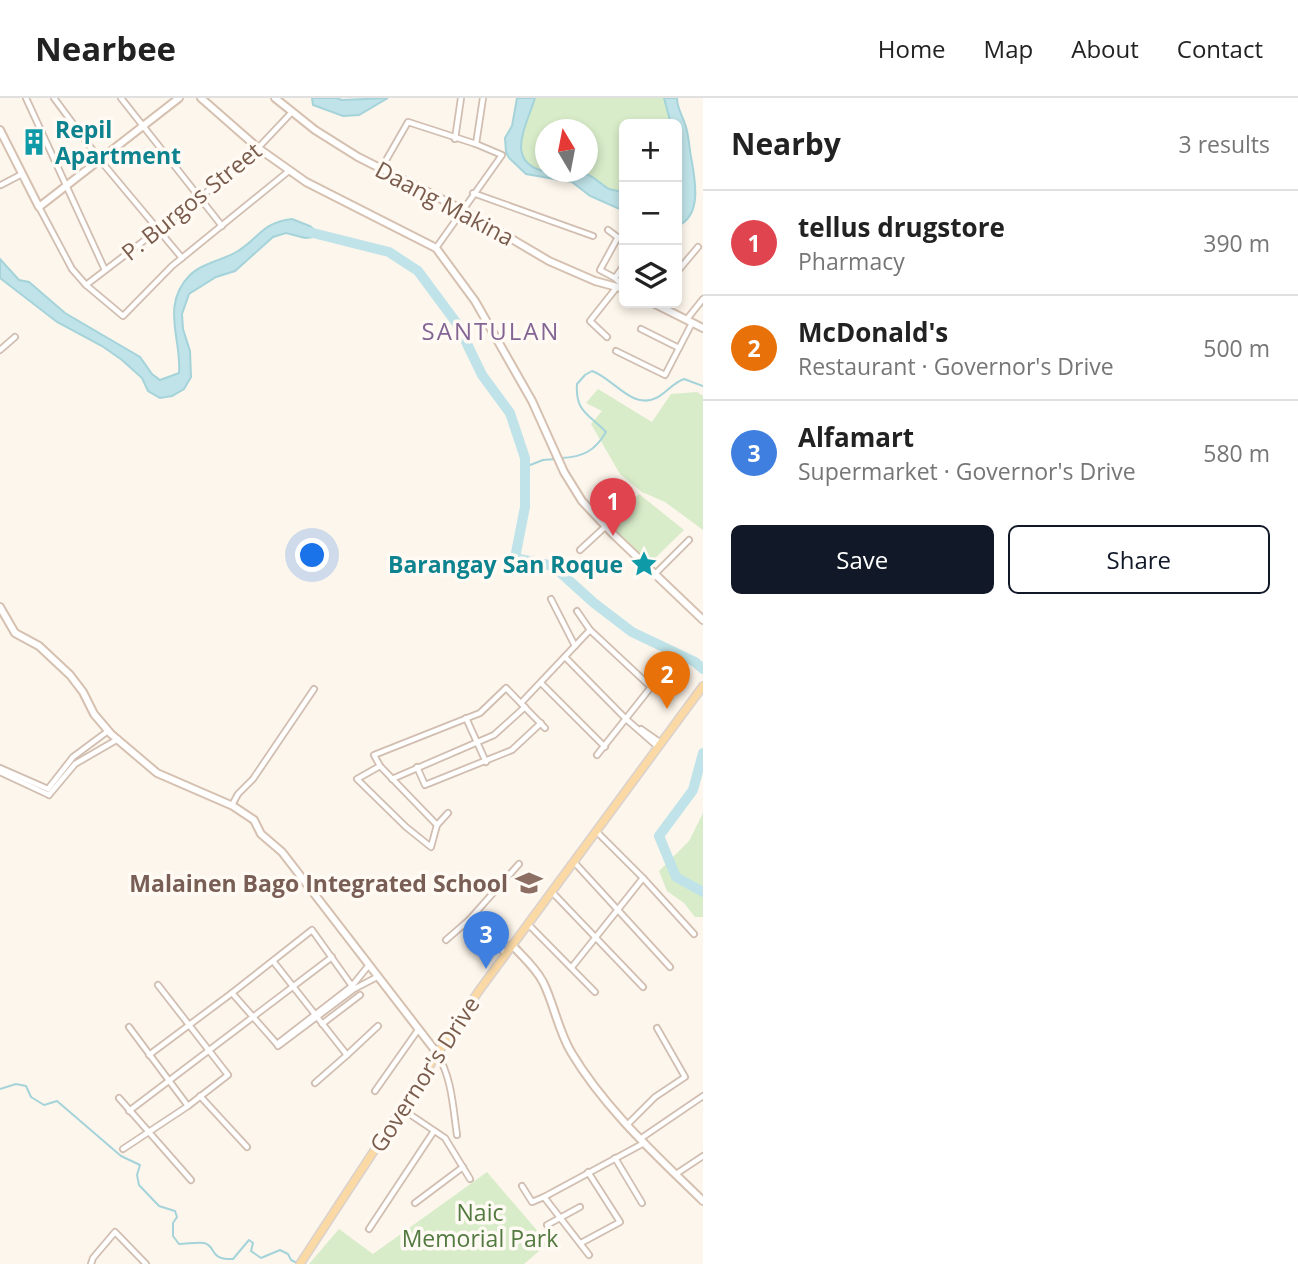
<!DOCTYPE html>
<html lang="en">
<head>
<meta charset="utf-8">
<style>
	body { margin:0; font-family:"Open Sans",sans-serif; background:#f2f2f2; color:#222 }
	.controls { position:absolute; right:21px; top:21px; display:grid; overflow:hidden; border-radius:10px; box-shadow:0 4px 10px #0003 }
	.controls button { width:63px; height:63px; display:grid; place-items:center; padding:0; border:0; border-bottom:2px solid #e0e0e0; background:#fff; color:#222; font:35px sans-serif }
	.compass { position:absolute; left:535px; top:21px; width:63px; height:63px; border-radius:50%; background:#fff; box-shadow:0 4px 10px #0003; rotate:350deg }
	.you { position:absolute; left:313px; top:458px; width:24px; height:24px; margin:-18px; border:5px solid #fff; border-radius:50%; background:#1a73e8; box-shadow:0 0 0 10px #1a73e833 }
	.badge { display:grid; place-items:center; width:46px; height:46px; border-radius:50%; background:#111827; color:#fff; font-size:23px; font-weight:700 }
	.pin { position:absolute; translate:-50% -58px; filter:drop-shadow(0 2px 4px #0008) }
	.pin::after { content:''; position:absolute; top:37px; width:24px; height:21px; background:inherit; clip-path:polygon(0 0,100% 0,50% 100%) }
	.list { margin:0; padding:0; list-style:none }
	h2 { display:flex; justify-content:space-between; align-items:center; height:91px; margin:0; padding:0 28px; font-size:30px }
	h2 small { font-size:23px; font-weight:400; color:#767676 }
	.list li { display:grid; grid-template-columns:46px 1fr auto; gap:21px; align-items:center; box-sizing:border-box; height:105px; padding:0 28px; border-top:2px solid #e0e0e0 }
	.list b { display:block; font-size:26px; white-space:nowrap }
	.list p { margin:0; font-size:23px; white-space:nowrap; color:#767676 }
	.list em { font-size:23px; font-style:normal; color:#767676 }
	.actions { display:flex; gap:14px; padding:21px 28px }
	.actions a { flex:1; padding:16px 0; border:2px solid #111827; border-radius:10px; text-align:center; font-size:24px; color:#111827 }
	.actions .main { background:#111827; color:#fff }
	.icon { flex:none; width:38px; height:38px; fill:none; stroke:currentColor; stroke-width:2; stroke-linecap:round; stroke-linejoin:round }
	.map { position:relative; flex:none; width:703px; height:1166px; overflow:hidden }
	header { display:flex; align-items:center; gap:42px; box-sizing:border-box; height:98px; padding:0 35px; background:#fff; border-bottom:2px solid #e0e0e0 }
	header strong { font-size:33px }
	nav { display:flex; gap:38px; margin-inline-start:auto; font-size:24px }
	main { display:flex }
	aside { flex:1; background:#fff }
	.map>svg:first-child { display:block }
	.green { fill:#d8ecc9 }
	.water { fill:#bfe3e8; stroke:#a5d3da; stroke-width:2 }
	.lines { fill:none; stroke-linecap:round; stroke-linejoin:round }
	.stream { stroke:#a5d3da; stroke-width:2 }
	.river { stroke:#bfe3e8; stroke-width:10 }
	.street-casing { stroke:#d1beb0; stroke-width:8 }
	.secondary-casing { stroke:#d6c0b0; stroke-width:10 }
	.primary-casing { stroke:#dad1cd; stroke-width:10 }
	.street { stroke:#fff; stroke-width:4.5 }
	.secondary { stroke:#fff; stroke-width:6 }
	.primary { stroke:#fbd9a5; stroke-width:7 }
	.labels { text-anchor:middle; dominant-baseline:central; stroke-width:7; stroke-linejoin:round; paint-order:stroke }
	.culture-label { font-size:23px; font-weight:bold; fill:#0d838f; stroke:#fffaf3; text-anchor:start }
	.street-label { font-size:23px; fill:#7a5c4d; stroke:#fffaf3 }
	.education-label { font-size:23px; font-weight:bold; fill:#785e54; stroke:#fffaf3; text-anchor:end }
	.park-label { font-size:23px; fill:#537a41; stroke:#fffaf3 }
	.neighbourhood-label { font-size:24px; letter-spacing:2px; fill:#846695; stroke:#fffaf3 }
</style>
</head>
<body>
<header>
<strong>Nearbee</strong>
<nav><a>Home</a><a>Map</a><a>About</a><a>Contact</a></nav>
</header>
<main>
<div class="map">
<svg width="703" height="1166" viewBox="0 0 703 1166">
	<rect width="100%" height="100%" fill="#fdf6ec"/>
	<g class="green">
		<path d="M535 0H665L671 26H624V95L620 92H611L586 76 551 74H587V32H545V73L529 72C514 41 525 30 535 0Z"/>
		<path d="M598 291 652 324 671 296 697 294 703 298V432L665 404 642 394 620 376 591 326 602 313 586 305Z"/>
		<path d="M639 396 684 432 649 466 606 426Z"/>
		<path d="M703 715V819H695L684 805 667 793 659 773 689 743Z"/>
		<path d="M487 1074 540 1136 546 1147 524 1166H309L339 1131 373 1156Z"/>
	</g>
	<g class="water">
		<path d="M312 0H336L342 2 388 0 359 17 343 18 313 7Z"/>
		<path d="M517 0H535C526 29 503 66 548 74 560 76 574 72 586 76 594 78 601 87 609 91 614 93 619 92 624 95V113L590 98 572 84 526 76 509 60 506 54 505 40 512 28Z"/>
		<path d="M664 0H677C677 10 682 17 685 26 689 37 689 48 691 59 695 81 703 118 677 128L680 86 677 26H671Z"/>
		<path d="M292 121 310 128 322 138 305 140 286 135 273 139 235 173 216 179 189 196 182 216 183 231 190 253 191 279 184 291 172 298 160 300 148 293 142 280 122 262 102 248 57 224 0 180V161L19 182 29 184 65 215 140 259 152 276 160 282 179 275C182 242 160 207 190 177 202 165 224 162 238 153 261 138 262 125 292 121Z"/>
	</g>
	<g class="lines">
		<g class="stream">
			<path d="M561 360C583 359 595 353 606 334 589 316 575 314 577 286L585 277 592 273C613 280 632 312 656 300 667 295 671 286 684 281L703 288"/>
			<path d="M525 369 543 362 556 361"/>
			<path d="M0 991 16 986 26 988 31 999 44 1007 57 1003 121 1058 140 1067 137 1077 139 1087 159 1108 175 1113 177 1119 173 1125V1138L179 1146C187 1146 197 1144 204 1145 217 1148 208 1162 233 1161L249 1142 253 1145 251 1153 261 1160 280 1152 288 1156 291 1162 299 1166"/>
		</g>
		<g class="river">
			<path d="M309 134 389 154 418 173 458 227 482 277 510 315 525 360V409L515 460 553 468 594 505 632 534 695 564 703 571"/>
			<path d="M703 655 693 692 659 738 676 779 703 794"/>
		</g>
		<defs>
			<g id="street">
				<path d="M26 0 105 172"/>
				<path d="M54 0 100 62 182 160"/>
				<path d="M121 0 222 128"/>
				<path d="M455 41 461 0"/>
				<path d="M476 46 483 0"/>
				<path d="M381 71 408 24 476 46 502 57 436 150"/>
				<path d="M1 87 22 76"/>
				<path d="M473 95 593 138"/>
				<path d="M39 109 72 171 86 187 123 218 172 168 290 72"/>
				<path d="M608 132 624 144"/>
				<path d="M618 139 600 172 615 180 624 189"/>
				<path d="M677 174 698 149"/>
				<path d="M615 180 624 167"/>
				<path d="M86 187 201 99 258 50 292 14"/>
				<path d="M687 221 703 201"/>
				<path d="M641 231 679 250"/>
				<path d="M607 239 590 223 617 189"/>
				<path d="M0 252 15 239"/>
				<path d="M616 253 665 277 692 225"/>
				<path d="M580 452 606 428"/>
				<path d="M655 476 689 442"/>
				<path d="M551 501 575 548"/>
				<path d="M577 513 590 532 651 589 597 657"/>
				<path d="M565 559 626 621 658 649"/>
				<path d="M541 585 605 649"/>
				<path d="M521 605 590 532"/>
				<path d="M466 620 486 664"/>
				<path d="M641 631 661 645"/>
				<path d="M380 668 357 681 406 729 431 749 437 727 448 715"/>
				<path d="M417 669 425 687 512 652 541 625"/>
				<path d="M0 670 48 691"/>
				<path d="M0 674 49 697"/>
				<path d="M392 681 494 637 525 609"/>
				<path d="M48 691 73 659 108 633"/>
				<path d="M49 697 75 666 118 641"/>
				<path d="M232 707 238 696 253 681 314 591"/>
				<path d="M437 727 380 668 374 657 480 615 506 590 545 630"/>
				<path d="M596 733 643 780 694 836"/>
				<path d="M574 764 670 869"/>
				<path d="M552 794 643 889"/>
				<path d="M528 826 595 894"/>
				<path d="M446 842 469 822"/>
				<path d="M505 855 469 822 519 766"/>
				<path d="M273 863 347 957 378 928"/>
				<path d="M572 869 643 780"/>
				<path d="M322 926 360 897"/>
				<path d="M129 929 188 1008"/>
				<path d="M276 945 232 895 312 832 352 888 369 867"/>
				<path d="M277 946 352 888 353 890"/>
				<path d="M278 948 354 891 377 879"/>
				<path d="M437 956C452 979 453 1010 457 1037"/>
				<path d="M149 957 232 895"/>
				<path d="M315 985 347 957"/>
				<path d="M375 993 418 932"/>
				<path d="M200 998 247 1049"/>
				<path d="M119 1000 191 1082"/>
				<path d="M402 1011 445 1040 470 1081"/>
				<path d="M129 1013 332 859"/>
				<path d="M628 1026 655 999 685 979 657 930"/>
				<path d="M640 1041 703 998"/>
				<path d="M123 1051 188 1008 228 977 158 887"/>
				<path d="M615 1060 642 1105"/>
				<path d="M676 1076 703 1058"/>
				<path d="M522 1088 532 1104 544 1099"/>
				<path d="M415 1105 463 1069"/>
				<path d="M547 1127 580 1109"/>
				<path d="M369 1131 434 1033"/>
				<path d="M581 1145 620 1124 588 1074"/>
				<path d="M589 1157 544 1099 644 1045"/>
				<path d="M91 1166 93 1160 115 1134 146 1166"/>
			</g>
			<g id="secondary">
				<path d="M201 0 258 50 306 84 436 150 475 203 532 303 564 374 582 403 614 437 703 522"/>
				<path d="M275 0 315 32 358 59 461 111 549 163 595 183 624 191"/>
				<path d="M0 32 39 109 179 0"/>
				<path d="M653 205 703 230"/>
				<path d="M0 509 15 535 39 548 70 577 83 594 94 616 111 636 157 675 233 708 254 722 261 736 282 754 437 955"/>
				<path d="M512 847C523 859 535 869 543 884 554 906 558 932 571 954 605 1011 656 1057 703 1103"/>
			</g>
			<path id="primary" d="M300 1166 478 894 703 588"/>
		</defs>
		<use href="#street" class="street-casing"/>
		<use href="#secondary" class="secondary-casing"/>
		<use href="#primary" class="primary-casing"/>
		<use href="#street" class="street"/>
		<use href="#secondary" class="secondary"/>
		<use href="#primary" class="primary"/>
	</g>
	<defs>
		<symbol id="building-bare" viewBox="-9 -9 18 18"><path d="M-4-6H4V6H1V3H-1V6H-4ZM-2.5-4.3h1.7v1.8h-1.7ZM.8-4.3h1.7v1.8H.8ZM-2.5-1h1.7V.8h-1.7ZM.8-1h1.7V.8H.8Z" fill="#0f9aa8" stroke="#fffaf3" stroke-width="2.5" paint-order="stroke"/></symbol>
		<symbol id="sight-bare" viewBox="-9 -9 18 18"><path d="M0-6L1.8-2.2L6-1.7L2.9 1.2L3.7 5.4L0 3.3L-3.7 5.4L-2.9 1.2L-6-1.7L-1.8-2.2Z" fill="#0f9aa8" stroke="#fffaf3" stroke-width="2.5" paint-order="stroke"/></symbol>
		<symbol id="school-bare" viewBox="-9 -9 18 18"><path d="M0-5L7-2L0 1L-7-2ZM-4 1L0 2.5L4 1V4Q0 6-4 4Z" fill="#8d6e63" stroke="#fffaf3" stroke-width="2.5" paint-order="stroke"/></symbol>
	</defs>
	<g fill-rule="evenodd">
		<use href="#building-bare" x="15" y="25" width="38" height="38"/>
		<use href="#sight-bare" x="625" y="447" width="38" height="38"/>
		<use href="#school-bare" x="510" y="766" width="38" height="38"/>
	</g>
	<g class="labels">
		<g class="culture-label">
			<text x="55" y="31">Repil<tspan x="55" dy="26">Apartment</tspan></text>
			<text x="623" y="466" text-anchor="end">Barangay San Roque</text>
		</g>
		<g class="street-label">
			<text transform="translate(191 103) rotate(-39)">P. Burgos Street</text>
			<text transform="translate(445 105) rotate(28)">Daang Makina</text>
			<text transform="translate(424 976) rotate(-57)">Governor's Drive</text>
		</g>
		<g class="education-label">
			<text x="508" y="785">Malainen Bago Integrated School</text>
		</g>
		<g class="park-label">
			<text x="480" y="1114">Naic<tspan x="480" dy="26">Memorial Park</tspan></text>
		</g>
		<g class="neighbourhood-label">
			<text x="491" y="232">SANTULAN</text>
		</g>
	</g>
</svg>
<div class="controls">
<button>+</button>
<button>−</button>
<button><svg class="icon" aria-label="layers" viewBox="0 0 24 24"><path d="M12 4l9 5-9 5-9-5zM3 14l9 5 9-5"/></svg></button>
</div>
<svg class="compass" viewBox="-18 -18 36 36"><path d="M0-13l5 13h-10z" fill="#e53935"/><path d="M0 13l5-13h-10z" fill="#767676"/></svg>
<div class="you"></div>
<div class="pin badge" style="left:613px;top:438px;background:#e0444e">1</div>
<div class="pin badge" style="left:667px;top:611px;background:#e8710a">2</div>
<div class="pin badge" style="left:486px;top:871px;background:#3f7fe0">3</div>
</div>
<aside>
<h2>Nearby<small>3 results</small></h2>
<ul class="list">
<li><span class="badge" style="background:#e0444e">1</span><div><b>tellus drugstore</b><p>Pharmacy</p></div><em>390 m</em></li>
<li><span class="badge" style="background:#e8710a">2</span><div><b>McDonald's</b><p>Restaurant · Governor's Drive</p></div><em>500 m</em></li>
<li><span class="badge" style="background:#3f7fe0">3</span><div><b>Alfamart</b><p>Supermarket · Governor's Drive</p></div><em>580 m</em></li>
</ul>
<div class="actions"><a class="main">Save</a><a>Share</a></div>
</aside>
</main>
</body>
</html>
